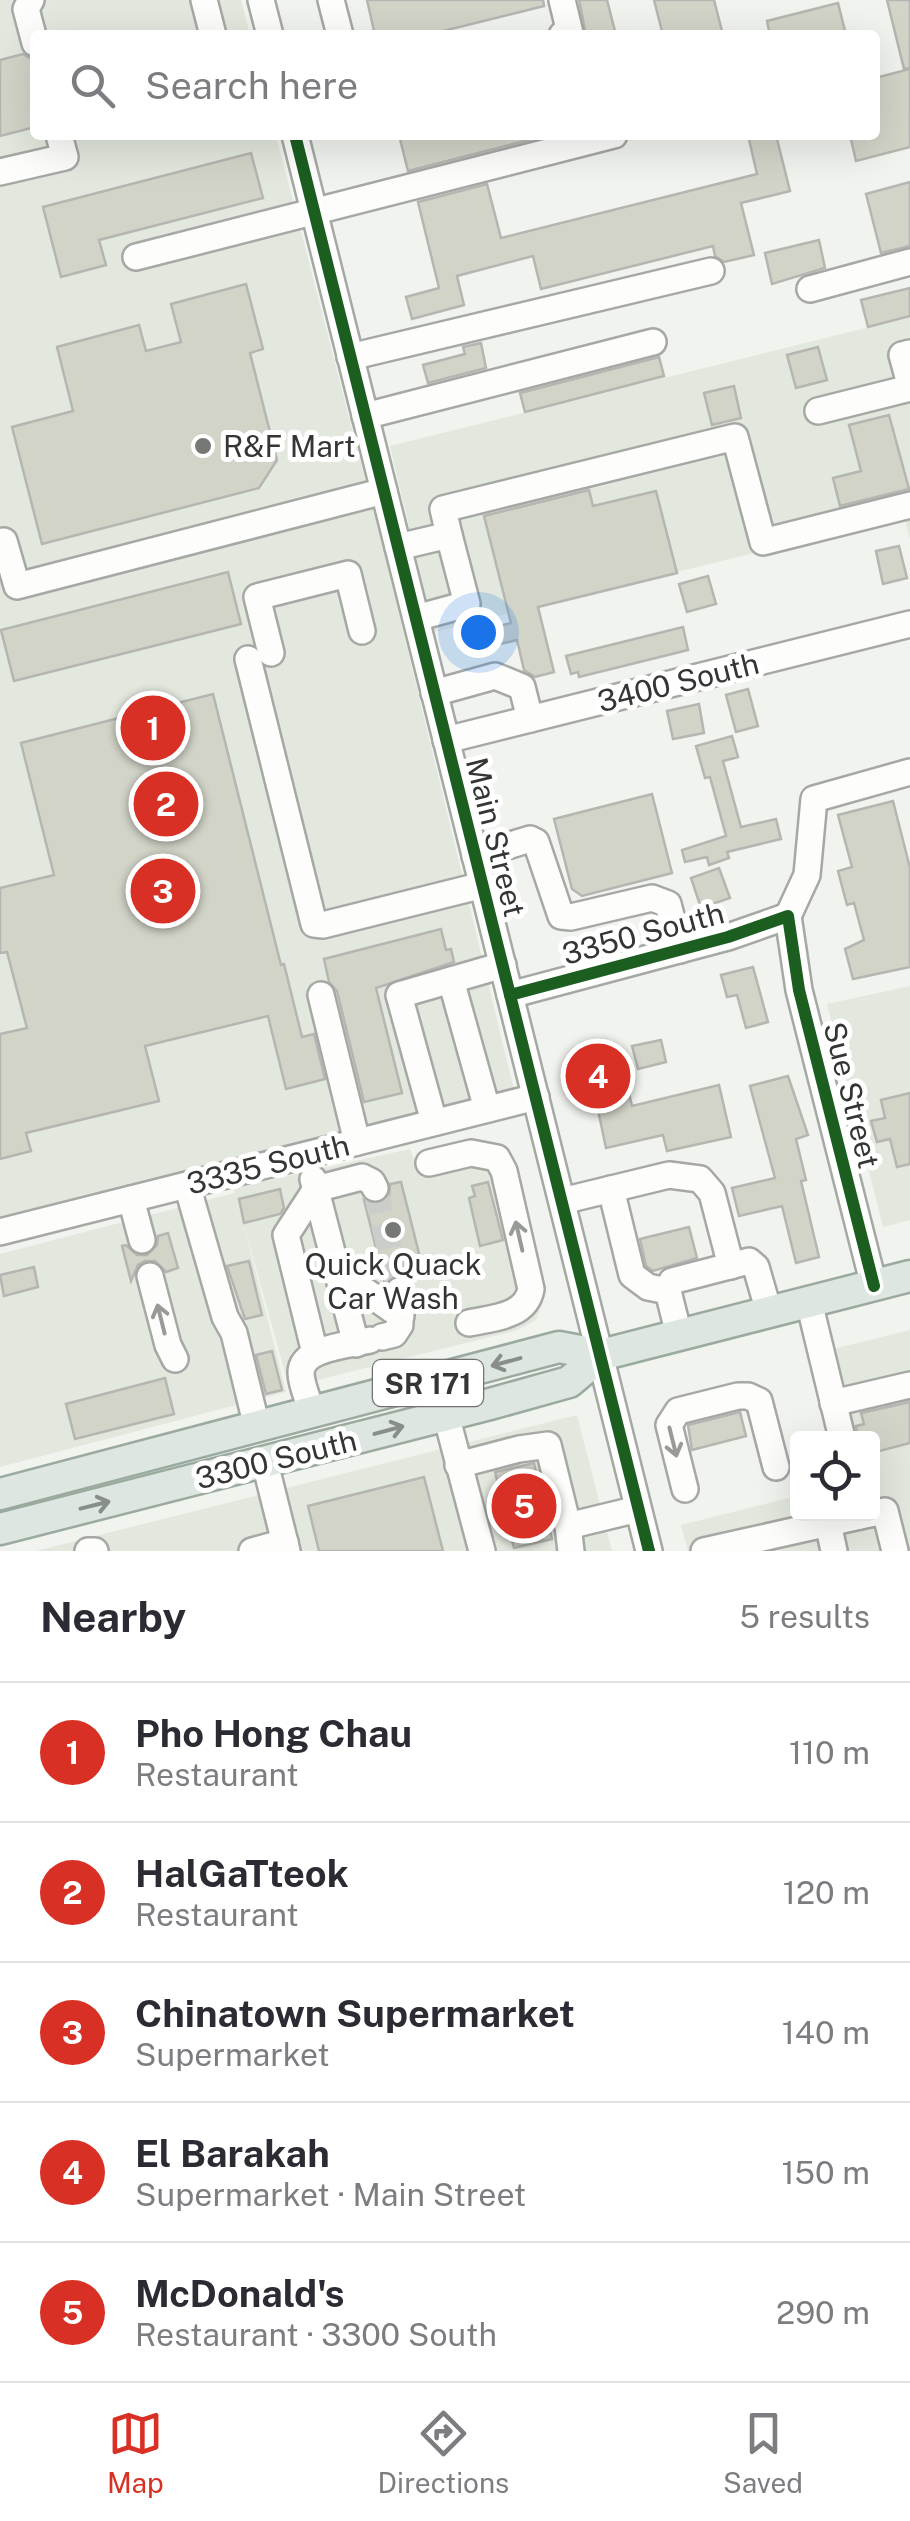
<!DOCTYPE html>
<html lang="en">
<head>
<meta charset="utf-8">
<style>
	body { margin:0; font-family:"Public Sans",sans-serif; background:#f7f7f7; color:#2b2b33 }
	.controls { position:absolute; right:30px; bottom:30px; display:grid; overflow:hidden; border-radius:10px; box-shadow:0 10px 40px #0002 }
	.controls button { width:90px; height:90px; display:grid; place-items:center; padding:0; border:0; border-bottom:2px solid #e1e1e2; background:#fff; color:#2b2b33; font:50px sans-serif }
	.you { position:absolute; left:478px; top:632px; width:35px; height:35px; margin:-25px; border:8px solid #fff; border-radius:50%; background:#1a73e8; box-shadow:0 0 0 15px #1a73e833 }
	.badge { display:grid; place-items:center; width:65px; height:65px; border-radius:50%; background:#d93025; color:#fff; font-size:32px; font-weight:700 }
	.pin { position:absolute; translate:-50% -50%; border:5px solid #fff; box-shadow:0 2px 10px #0006 }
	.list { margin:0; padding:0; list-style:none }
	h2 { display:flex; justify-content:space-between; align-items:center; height:130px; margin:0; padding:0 40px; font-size:42px }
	h2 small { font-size:32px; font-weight:400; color:#7c7c81 }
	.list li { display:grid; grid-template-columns:65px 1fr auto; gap:30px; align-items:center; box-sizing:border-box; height:140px; padding:0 40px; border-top:2px solid #e1e1e2 }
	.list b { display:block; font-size:38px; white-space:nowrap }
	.list p { margin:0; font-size:32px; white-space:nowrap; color:#7c7c81 }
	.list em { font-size:32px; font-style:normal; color:#7c7c81 }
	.icon { flex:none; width:55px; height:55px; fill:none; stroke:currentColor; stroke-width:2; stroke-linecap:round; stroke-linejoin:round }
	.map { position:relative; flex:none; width:910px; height:1551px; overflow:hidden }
	.search { position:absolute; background:#fff; box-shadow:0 10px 40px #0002; left:30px; right:30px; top:30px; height:110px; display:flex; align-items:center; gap:25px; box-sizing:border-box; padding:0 35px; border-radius:10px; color:#7c7c81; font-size:38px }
	.sheet { height:830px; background:#fff }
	nav { display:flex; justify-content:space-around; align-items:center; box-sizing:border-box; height:140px; border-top:2px solid #e1e1e2; background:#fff; font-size:28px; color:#7c7c81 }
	nav a { display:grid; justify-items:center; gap:5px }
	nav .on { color:#d93025 }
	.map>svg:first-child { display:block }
	.built { fill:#e2e8dd }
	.building { fill:#d2d4c8; stroke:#b5b6b2; stroke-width:2.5 }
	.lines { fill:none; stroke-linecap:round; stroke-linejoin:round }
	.minor-tunnel { stroke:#cacdc9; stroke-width:25; stroke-dasharray:25 12; stroke-linecap:butt }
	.minor-casing { stroke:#a6a8a5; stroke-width:30 }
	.major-casing { stroke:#9aaa9e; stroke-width:35 }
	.minor { stroke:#fdfdfc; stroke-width:25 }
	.major { stroke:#dde6e0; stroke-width:30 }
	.cycleway-casing { stroke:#fff; stroke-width:19 }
	.cycleway { stroke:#1b5e20; stroke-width:12 }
	.oneway { stroke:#989a98 }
	.oneway2 { stroke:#888e8a }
	.poi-dot { fill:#767874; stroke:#fff; stroke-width:4 }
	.labels { text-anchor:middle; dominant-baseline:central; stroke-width:10; stroke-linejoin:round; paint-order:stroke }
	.shield { fill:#fff; stroke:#717270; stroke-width:2.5 }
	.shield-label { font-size:28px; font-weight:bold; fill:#343633 }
	.poi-label { font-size:30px; fill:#343633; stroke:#fff; text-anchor:start }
	.street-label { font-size:30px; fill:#343633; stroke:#fff }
</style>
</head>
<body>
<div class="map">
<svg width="910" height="1551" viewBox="0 0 910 1551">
	<rect width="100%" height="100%" fill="#f0f3ee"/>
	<g class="built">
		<path d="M0 0H241L250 35H35V135H276L386 560 515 1094 0 1220Z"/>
		<path d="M910 317V539L904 516 434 632 390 446Z"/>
		<path d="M910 986V1220L883 1227 827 1004Z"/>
		<path d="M497 1148 530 1234 542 1303 536 1320 518 1330 289 1387 243 1221 286 1392 0 1467V1254L235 1193 234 1188 410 1149 415 1162 441 1153Z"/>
		<path d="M910 1330V1551H688L681 1525 797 1496 798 1514H872V1438H846L825 1351Z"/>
		<path d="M577 1415 612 1551H36Z"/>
	</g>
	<g class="building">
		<path d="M367 0H543L544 6 427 35H375Z"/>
		<path d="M579 0H607L616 35H586Z"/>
		<path d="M654 0H714L723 35H663Z"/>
		<path d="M887 0H910V68L904 69Z"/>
		<path d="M838 3 846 35H770L767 21Z"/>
		<path d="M23 54 31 59 35 75V127L0 136V60Z"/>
		<path d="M910 69V147L856 161 850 135H875V78Z"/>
		<path d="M399 135H548L408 171Z"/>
		<path d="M748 135H776L790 191 741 203 754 255 724 262 715 256 713 246 541 289 533 256 457 276 464 305 412 319 406 297 439 288 418 202 487 184 501 238 757 174Z"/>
		<path d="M251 153 263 198 99 240 106 265 61 277 43 207Z"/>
		<path d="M910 182V246L881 253 866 194Z"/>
		<path d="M819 240 825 268 772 284 765 253Z"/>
		<path d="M246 284 263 349 250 353 277 460 259 488 42 544 12 427 73 411 57 347 139 325 146 351 181 342 171 304Z"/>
		<path d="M910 288V316L868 327 861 300Z"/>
		<path d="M481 343 486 368 428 383 423 365 465 354 463 347Z"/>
		<path d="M818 347 827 380 796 388 787 355Z"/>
		<path d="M659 357 664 376 525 412 520 393Z"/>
		<path d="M734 386 741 418 712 425 704 393Z"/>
		<path d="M889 415 909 489 840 506 833 478 861 471 849 425Z"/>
		<path d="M589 490 593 506 656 491 677 573 538 607 554 672 535 677 524 670 517 640 474 650 470 633 511 623 484 516Z"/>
		<path d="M899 546 907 578 883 584 876 551Z"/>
		<path d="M228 572 241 624 14 681 1 630Z"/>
		<path d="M708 576 716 604 687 612 679 584Z"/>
		<path d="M683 627 688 650 579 677 578 672 571 674 566 656Z"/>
		<path d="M748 689 758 726 736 732 726 695Z"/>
		<path d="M213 694 281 965 284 964 302 1037 314 1034 325 1079 286 1089 268 1016 145 1046 159 1101 26 1133 31 1151 0 1159V1034L27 1028 7 952 0 953V888L54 875 21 743Z"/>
		<path d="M699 704 704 733 673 739 667 711Z"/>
		<path d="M732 736 738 757 723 761 741 827 776 819 781 839 727 852 729 858 709 865 707 857 685 862 682 850 726 836 710 777 705 778 696 746Z"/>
		<path d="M652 794 672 873 582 896 572 889 554 819Z"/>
		<path d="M893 801 910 868V967L853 979 845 949 864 940 854 903 847 905 838 871 852 867 838 815Z"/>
		<path d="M719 868 730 898 701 908 691 878Z"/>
		<path d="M441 929 446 950 451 949 454 962 376 988 402 1093 364 1102 337 991 329 982 324 959Z"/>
		<path d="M753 967 768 1022 746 1028 737 995 727 997 721 975Z"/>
		<path d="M661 1040 666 1062 638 1069 632 1046Z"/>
		<path d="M621 1059 632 1106 719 1085 731 1137 667 1151 663 1135 606 1148 594 1091 584 1094 578 1069Z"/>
		<path d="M788 1076 808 1135 796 1139 806 1180 801 1181 819 1257 796 1263 782 1206 739 1216 732 1188 775 1178 750 1086Z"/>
		<path d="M910 1093V1164L897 1167 890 1139 877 1142 871 1121 885 1118 881 1100Z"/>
		<path d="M401 1182 423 1269 408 1273 409 1279 398 1275 385 1284 364 1200 373 1204 381 1203 389 1196 390 1184Z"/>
		<path d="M488 1182 503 1240 480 1246 469 1198 475 1196 472 1186Z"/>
		<path d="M280 1189 284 1208 280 1214 244 1223 239 1199Z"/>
		<path d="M689 1227 697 1258 653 1271 646 1266 640 1239Z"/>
		<path d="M168 1233 178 1268 166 1272 155 1261H145L138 1265 131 1281 122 1246 126 1245 137 1255H147L157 1245 158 1236Z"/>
		<path d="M249 1261 262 1315 245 1319 227 1266Z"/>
		<path d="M34 1267 38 1287 4 1296 0 1275Z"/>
		<path d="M272 1351 282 1390 266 1394 256 1355Z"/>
		<path d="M165 1378 174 1414 75 1439 66 1404Z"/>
		<path d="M910 1402V1443L872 1453V1438H858L856 1426 864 1424 861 1413Z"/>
		<path d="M740 1412 746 1436 692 1450 688 1425Z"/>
		<path d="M534 1463 552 1539 514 1548 495 1472Z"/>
		<path d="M424 1477 443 1551H319L308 1506Z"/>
	</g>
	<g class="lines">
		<path class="minor-tunnel" d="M375 1188 399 1291"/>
		<defs>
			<g id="minor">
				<path d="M31 0 26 9 35 43"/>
				<path d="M204 0 213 35"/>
				<path d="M261 0 270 35"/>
				<path d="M331 0 340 35"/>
				<path d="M562 0 570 33 562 35"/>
				<path d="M295 135 649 1551"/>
				<path d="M0 172 65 157 59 135"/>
				<path d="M136 257 614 135"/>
				<path d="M810 289 910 262"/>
				<path d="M910 353 902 355 910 384"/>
				<path d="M350 357 711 271"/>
				<path d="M818 411 910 388"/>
				<path d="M365 416 653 342"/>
				<path d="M449 535 443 509 735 437 763 542 910 505"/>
				<path d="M0 542 4 541 17 586 384 491"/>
				<path d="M398 547 449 535 467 604 416 618"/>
				<path d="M271 653 257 597 348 574 362 631"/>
				<path d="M248 659 314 924 323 925 483 885"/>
				<path d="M434 693 495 676 522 687 530 719"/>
				<path d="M446 740 910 624"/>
				<path d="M475 856 530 839 536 842 561 916 571 917 652 898 668 904 680 950"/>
				<path d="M788 916 799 990 874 1286"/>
				<path d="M788 916 807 875 814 799 910 772"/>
				<path d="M451 980 487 1109"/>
				<path d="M321 995 357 1142"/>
				<path d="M510 995 728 937 788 916"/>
				<path d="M434 1122 399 995 503 965"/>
				<path d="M429 1163 471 1153 497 1158 504 1171 531 1289C526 1317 492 1318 469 1323"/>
				<path d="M313 1179 356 1344"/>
				<path d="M187 1185 225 1317 234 1333 257 1427"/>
				<path d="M611 1189 632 1275 648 1287 668 1291"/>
				<path d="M131 1199 142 1240"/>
				<path d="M562 1201 669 1175 700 1179 712 1193 731 1266"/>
				<path d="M0 1232 536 1097"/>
				<path d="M338 1272 401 1316"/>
				<path d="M150 1276 168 1345 175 1359"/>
				<path d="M809 1302 842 1438"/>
				<path d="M679 1335 668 1291 672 1281 749 1261 756 1267 769 1312"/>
				<path d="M382 1337 394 1334 400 1325 399 1291"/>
				<path d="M315 1353 286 1235 316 1189 362 1177 372 1182 375 1188"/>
				<path d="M833 1403 910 1385"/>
				<path d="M312 1413C309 1401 301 1385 301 1373 301 1347 351 1345 370 1340"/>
				<path d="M446 1415 482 1551"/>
				<path d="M265 1463 287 1551"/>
				<path d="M458 1465 519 1449 548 1445 568 1526 571 1551"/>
				<path d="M685 1489 669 1425 678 1411 738 1396H748L759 1401 776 1467"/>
				<path d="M860 1516 885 1511 895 1551"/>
				<path d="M828 1523 834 1551"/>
				<path d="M568 1526 638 1509"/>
				<path d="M88 1551H95"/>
				<path d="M252 1551 285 1542"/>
				<path d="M704 1551 860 1516 859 1514"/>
			</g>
			<g id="major">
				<path d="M0 1494 559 1347 601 1355"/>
				<path d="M0 1529 490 1404 569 1382 601 1355 910 1276"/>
			</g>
		</defs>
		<use href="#minor" class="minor-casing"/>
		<use href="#major" class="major-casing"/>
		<use href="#minor" class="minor"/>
		<use href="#major" class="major"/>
		<defs>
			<g id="cycleway">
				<path d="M295 135 649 1551"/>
				<path d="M510 995 728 937 788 916 799 990 874 1286"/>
			</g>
		</defs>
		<use href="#cycleway" class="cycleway-casing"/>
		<use href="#cycleway" class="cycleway"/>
	</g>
	<defs><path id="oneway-shaft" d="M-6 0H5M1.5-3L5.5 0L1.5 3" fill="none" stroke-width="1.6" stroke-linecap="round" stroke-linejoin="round" transform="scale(2.5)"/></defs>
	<g class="oneway">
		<use href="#oneway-shaft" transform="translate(519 1236) rotate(-103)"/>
		<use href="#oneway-shaft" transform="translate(161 1319) rotate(-104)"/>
		<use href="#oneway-shaft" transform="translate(673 1442) rotate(76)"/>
	</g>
	<g class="oneway2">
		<use href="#oneway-shaft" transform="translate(506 1362) rotate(165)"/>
		<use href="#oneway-shaft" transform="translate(389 1430) rotate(-15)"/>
		<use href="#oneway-shaft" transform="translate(95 1505) rotate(-14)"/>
	</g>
	<g class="poi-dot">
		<circle cx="203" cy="446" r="10"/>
		<circle cx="393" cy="1230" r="10"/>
	</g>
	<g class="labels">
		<rect class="shield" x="373" y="1360" width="110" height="46" rx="8"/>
		<g class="shield-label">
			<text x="428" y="1383">SR 171</text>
		</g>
		<g class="poi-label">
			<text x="223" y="446">R&amp;F Mart</text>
			<text x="393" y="1264" text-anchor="middle">Quick Quack<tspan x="393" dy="34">Car Wash</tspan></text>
		</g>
		<g class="street-label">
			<text transform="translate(678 682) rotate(-14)">3400 South</text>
			<text transform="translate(496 837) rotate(76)">Main Street</text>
			<text transform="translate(643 933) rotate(-15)">3350 South</text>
			<text transform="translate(852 1095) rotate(76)">Sue Street</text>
			<text transform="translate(268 1164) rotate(-14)">3335 South</text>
			<text transform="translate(276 1459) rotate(-14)">3300 South</text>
		</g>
	</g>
</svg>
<div class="controls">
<button><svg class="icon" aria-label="locate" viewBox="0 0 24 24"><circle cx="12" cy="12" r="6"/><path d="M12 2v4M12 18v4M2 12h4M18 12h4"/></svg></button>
</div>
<div class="you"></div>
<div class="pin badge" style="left:153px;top:728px">1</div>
<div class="pin badge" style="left:166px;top:804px">2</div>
<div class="pin badge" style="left:163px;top:891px">3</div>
<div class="pin badge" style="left:598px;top:1076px">4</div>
<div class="pin badge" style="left:524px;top:1506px">5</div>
<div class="search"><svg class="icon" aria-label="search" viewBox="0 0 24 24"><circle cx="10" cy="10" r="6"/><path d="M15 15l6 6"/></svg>Search here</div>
</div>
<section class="sheet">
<h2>Nearby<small>5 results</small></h2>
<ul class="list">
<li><span class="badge">1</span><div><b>Pho Hong Chau</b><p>Restaurant</p></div><em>110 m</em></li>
<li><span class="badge">2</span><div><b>HalGaTteok</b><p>Restaurant</p></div><em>120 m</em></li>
<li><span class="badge">3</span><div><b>Chinatown Supermarket</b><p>Supermarket</p></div><em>140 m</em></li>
<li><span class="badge">4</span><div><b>El Barakah</b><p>Supermarket · Main Street</p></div><em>150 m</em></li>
<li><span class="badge">5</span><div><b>McDonald's</b><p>Restaurant · 3300 South</p></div><em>290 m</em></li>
</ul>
</section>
<nav>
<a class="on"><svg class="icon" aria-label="map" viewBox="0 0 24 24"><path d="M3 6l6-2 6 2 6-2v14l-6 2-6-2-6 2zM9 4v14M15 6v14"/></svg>Map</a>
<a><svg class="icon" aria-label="directions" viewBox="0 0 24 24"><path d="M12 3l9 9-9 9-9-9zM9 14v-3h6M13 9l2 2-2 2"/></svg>Directions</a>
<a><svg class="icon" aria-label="saved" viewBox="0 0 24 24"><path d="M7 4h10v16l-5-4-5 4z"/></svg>Saved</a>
</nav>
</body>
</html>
